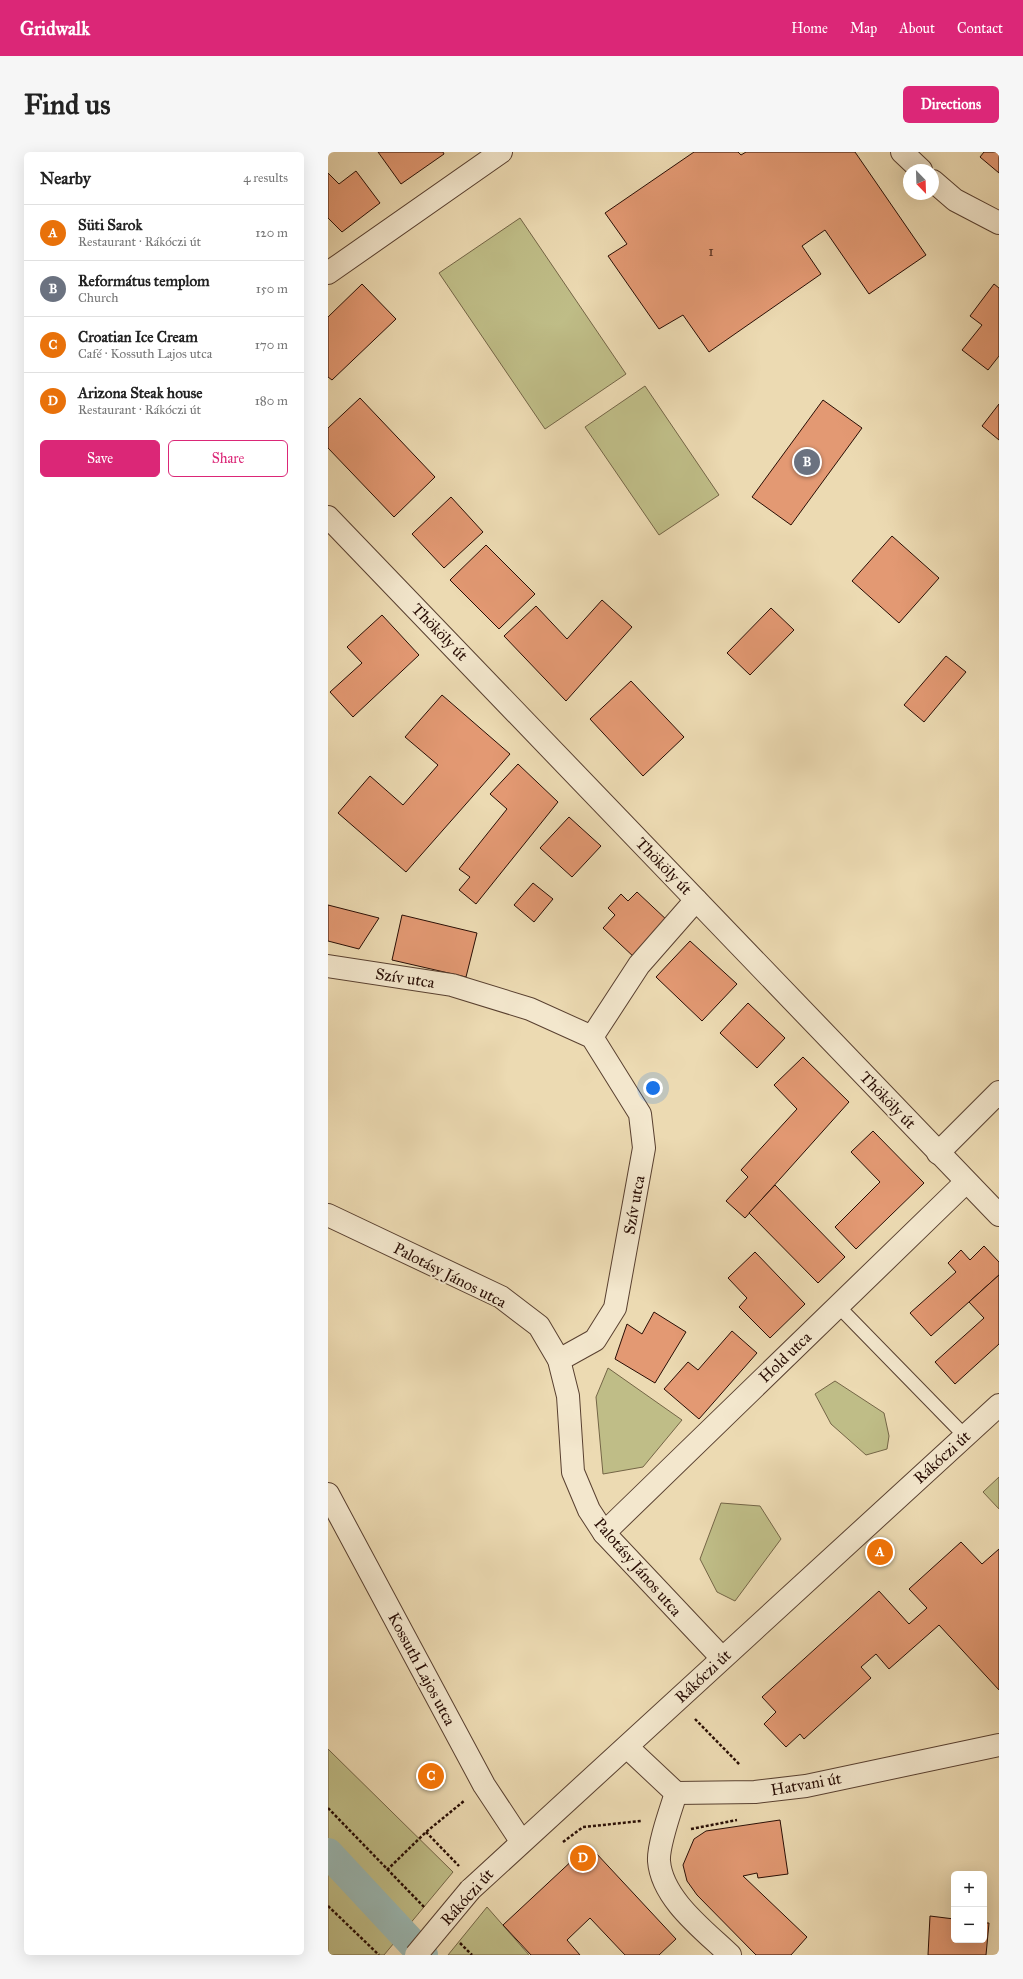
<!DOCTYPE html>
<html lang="en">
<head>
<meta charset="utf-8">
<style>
	body { margin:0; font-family:"IM FELL Great Primer",serif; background:#f6f6f6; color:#222 }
	.controls { position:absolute; right:12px; bottom:12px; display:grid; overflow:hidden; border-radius:6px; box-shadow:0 4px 16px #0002 }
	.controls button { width:36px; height:36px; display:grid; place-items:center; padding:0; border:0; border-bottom:1px solid #e0e0e0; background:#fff; color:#222; font:20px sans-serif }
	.compass { position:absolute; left:575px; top:12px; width:36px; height:36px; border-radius:50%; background:#fff; box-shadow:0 4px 16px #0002; rotate:157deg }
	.you { position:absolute; left:325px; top:936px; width:14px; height:14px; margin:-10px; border:3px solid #fff; border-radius:50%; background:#1a73e8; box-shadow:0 0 0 6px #1a73e833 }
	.badge { display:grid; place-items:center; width:26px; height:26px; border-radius:50%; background:#db2777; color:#fff; font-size:13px; font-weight:700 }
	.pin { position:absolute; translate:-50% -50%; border:2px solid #fff; box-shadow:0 1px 4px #0006 }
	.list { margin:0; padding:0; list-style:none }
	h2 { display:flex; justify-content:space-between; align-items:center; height:52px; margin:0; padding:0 16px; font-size:17px }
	h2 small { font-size:13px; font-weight:400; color:#767676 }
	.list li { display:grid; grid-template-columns:26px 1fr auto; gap:12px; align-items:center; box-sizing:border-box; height:56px; padding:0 16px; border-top:1px solid #e0e0e0 }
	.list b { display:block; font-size:15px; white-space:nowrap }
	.list p { margin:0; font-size:13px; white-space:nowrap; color:#767676 }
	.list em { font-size:13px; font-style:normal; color:#767676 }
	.actions { display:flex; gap:8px; padding:12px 16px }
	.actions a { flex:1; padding:9px 0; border:1px solid #db2777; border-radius:6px; text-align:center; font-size:14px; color:#db2777 }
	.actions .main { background:#db2777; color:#fff }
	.map { position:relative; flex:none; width:671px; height:1803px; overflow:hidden; border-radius:6px }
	header { display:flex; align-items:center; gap:24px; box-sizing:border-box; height:56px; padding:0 20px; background:#db2777; color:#fff }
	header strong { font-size:19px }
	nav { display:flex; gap:22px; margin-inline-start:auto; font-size:14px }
	.intro { display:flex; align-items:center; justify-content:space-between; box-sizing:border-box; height:96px; padding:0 24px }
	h1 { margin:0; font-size:28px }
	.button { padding:10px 18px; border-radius:6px; background:#db2777; color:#fff; font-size:14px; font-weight:700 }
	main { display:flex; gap:24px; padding:0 24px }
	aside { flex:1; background:#fff; border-radius:6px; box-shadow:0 4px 16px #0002 }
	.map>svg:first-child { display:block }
	.green { fill:#bfbd87; stroke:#746546 }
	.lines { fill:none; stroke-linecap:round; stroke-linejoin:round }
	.canal { stroke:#9bb9b4; stroke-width:30 }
	.building { fill:#e39973; stroke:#280d04 }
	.service-casing { stroke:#594030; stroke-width:15 }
	.minor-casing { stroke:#594030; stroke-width:24 }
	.tertiary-casing { stroke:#594030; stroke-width:24 }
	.path { stroke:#280d04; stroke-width:2.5; stroke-dasharray:3 2; stroke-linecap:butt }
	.service { stroke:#f3e7cd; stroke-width:13 }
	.minor { stroke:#f3e7cd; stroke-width:22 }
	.tertiary { stroke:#f3e7cd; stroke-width:22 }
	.minor-bridge-casing { stroke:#594030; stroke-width:24; stroke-linecap:butt }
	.minor-bridge { stroke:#f3e7cd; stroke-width:22 }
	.labels { text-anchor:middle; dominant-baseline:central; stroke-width:4; stroke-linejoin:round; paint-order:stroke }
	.number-label { font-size:14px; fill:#573020 }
	.street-label { font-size:16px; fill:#280d04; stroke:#f3e7cd }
</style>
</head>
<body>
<header>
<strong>Gridwalk</strong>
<nav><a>Home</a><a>Map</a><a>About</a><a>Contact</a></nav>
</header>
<div class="intro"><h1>Find us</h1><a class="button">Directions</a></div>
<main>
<aside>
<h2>Nearby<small>4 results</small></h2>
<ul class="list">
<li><span class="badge" style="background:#e8710a">A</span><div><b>Süti Sarok</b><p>Restaurant · Rákóczi út</p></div><em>120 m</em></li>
<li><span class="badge" style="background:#6b7280">B</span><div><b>Református templom</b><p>Church</p></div><em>150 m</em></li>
<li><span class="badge" style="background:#e8710a">C</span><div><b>Croatian Ice Cream</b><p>Café · Kossuth Lajos utca</p></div><em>170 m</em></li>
<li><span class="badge" style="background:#e8710a">D</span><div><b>Arizona Steak house</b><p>Restaurant · Rákóczi út</p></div><em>180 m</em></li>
</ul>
<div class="actions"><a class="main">Save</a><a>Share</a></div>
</aside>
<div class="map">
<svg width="671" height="1803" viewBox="0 0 671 1803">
	<rect width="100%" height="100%" fill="#ecdab2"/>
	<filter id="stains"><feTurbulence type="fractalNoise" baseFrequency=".005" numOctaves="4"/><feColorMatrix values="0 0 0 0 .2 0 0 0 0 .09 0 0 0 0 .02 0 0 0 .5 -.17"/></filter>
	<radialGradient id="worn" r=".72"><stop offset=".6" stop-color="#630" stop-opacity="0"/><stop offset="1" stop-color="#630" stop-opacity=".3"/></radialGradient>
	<g class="green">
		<path d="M192 66 298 222 217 277 111 121Z"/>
		<path d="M317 234 391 343 331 383 257 275Z"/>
		<path d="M280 1216 354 1268 315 1315 275 1322 268 1245Z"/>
		<path d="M507 1229 556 1261 561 1284 559 1297 538 1303 503 1272 487 1242Z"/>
		<path d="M671 1325V1357L655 1340Z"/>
		<path d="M393 1351 432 1354 453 1387 407 1449 389 1440 372 1407Z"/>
		<path d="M0 1597 125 1720 56 1803H0Z"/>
		<path d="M159 1755 201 1803H120Z"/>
	</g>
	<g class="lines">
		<path class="canal" d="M0 1701 95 1803"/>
	</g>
	<g class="building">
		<path d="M50 0H115L116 2 73 32Z"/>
		<path d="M366 0H410L413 3 418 0H527L598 103 541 142 497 78 474 94 493 122 381 200 355 163 331 177 280 104 299 92 277 61Z"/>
		<path d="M656 0H671V21L652 5Z"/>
		<path d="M28 19 52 51 14 80 0 66V21L11 32Z"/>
		<path d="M34 132 68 167 4 228 0 225V165Z"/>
		<path d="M666 132 671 136V204L660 218 634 198 654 173 642 164Z"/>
		<path d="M32 246 107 325 66 365 0 296V276Z"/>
		<path d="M495 248 534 276 463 373 424 345Z"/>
		<path d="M671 252V288L654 274Z"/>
		<path d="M123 345 155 380 116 416 84 382Z"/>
		<path d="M564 384 611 426 571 471 524 429Z"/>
		<path d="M158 393 207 442 171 477 122 428Z"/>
		<path d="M274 448 304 475 238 549 176 484 208 454 239 487Z"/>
		<path d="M443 456 466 478 422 523 399 501Z"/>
		<path d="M54 463 91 503 25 565 2 540 34 511 19 495Z"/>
		<path d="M618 504 638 520 596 570 576 553Z"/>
		<path d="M303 529 356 585 315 624 262 567Z"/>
		<path d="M114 543 182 602 78 720 10 661 42 624 75 653 110 613 77 585Z"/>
		<path d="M190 612 230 650 148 752 131 738 142 725 131 717 179 657 162 642Z"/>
		<path d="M241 665 273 694 244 725 212 696Z"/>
		<path d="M205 731 225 747 206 770 186 753Z"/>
		<path d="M309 740 341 770 307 806 275 776 287 763 280 756 293 742 300 749Z"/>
		<path d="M0 753 51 766 31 797 0 789Z"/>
		<path d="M74 763 149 781 138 825 64 808Z"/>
		<path d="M362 789 409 832 374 869 328 825Z"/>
		<path d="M420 851 457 886 429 916 392 881Z"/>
		<path d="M475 905 521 950 417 1066 398 1049 420 1025 413 1018 469 957 446 933Z"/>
		<path d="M545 979 596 1031 528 1097 507 1075 552 1030 523 1000Z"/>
		<path d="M447 1033 517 1105 490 1131 421 1061Z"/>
		<path d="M656 1094 671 1110V1123L603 1184 582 1161 628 1120 620 1111 633 1098 642 1108Z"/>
		<path d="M427 1100 477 1152 442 1186 411 1155 419 1146 400 1126Z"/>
		<path d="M671 1123V1192L627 1232 607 1210 656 1166 641 1150Z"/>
		<path d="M326 1160 358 1180 327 1231 287 1207 299 1172 314 1182Z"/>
		<path d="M404 1179 429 1201 371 1267 336 1237 360 1210 370 1218Z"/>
		<path d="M633 1390 654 1412 671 1397V1538L611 1473 561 1517 548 1502 533 1515 543 1526 476 1587 472 1582 458 1595 436 1572 448 1560 434 1545 551 1439 581 1472 599 1456 581 1437Z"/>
		<path d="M452 1668 460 1722 430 1726 429 1721 415 1724 479 1785 463 1803H428L369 1743 359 1729 355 1713 366 1687 378 1679Z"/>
		<path d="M267 1700 348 1787 331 1803H297L262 1766 239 1788 252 1803H203L175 1773 249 1704 255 1711Z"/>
		<path d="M602 1764 626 1767V1788H656V1771H661L658 1803H600Z"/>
	</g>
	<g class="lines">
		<defs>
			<path id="service" d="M510 1154 637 1284"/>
			<g id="minor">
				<path d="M574 0 593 18"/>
				<path d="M605 29 627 48 671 71"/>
				<path d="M0 121 173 0"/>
				<path d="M0 814 124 833 202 857 264 885 312 962 316 996 287 1156 267 1188 231 1208"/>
				<path d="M264 885 311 813 368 748"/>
				<path d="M610 1001 671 940"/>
				<path d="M0 1063 173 1145 211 1174 231 1208 240 1244 245 1320 261 1358 276 1381 394 1506"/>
				<path d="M0 1342 156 1633 193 1689"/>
				<path d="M276 1381 638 1030"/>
				<path d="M299 1595 348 1641 427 1640 478 1634 671 1593"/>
				<path d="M348 1641C343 1657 330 1693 331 1709 334 1747 376 1778 402 1803"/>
				<path d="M142 1738 671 1253"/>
			</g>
			<path id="tertiary" d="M0 365 671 1063"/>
		</defs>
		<use href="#service" class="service-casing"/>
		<use href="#minor" class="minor-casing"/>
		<use href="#tertiary" class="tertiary-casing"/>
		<g class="path">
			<path d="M367 1567 412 1613"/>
			<path d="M0 1656 96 1755"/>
			<path d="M363 1677 409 1668"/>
			<path d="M98 1680 131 1714"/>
			<path d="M235 1690 255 1675 313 1669"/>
			<path d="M59 1718 98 1680 136 1649"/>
			<path d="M0 1754 51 1803"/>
			<path d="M132 1791 144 1803"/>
		</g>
		<use href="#service" class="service"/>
		<use href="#minor" class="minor"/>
		<use href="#tertiary" class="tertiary"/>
		<defs>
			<path id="minor-bridge" d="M88 1803 142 1738"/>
		</defs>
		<use href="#minor-bridge" class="minor-bridge-casing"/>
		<use href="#minor-bridge" class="minor-bridge"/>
	</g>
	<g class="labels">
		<g class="number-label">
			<text x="383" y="99">1</text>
		</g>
		<g class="street-label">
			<text transform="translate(112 480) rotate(46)">Thököly út</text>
			<text transform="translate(336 714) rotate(46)">Thököly út</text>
			<text transform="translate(77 826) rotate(9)">Szív utca</text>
			<text transform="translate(560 948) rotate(46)">Thököly út</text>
			<text transform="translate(306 1053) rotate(-80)">Szív utca</text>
			<text transform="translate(122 1123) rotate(27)">Palotásy János utca</text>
			<text transform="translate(457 1205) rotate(-44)">Hold utca</text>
			<text transform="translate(614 1305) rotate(-42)">Rákóczi út</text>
			<text transform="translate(310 1415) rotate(49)">Palotásy János utca</text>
			<text transform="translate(94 1517) rotate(62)">Kossuth Lajos utca</text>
			<text transform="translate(375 1524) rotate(-43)">Rákóczi út</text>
			<text transform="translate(478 1632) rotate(-10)">Hatvani út</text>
			<text transform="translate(139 1745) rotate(-48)">Rákóczi út</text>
		</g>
	</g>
	<rect width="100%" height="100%" filter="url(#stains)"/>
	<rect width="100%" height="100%" fill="url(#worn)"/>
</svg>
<div class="controls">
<button>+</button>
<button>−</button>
</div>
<svg class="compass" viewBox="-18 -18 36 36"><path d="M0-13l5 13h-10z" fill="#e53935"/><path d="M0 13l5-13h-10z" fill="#767676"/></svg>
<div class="you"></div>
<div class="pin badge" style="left:552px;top:1400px;background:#e8710a">A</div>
<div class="pin badge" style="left:479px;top:310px;background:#6b7280">B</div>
<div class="pin badge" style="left:103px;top:1624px;background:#e8710a">C</div>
<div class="pin badge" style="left:255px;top:1706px;background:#e8710a">D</div>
</div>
</main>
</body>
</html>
